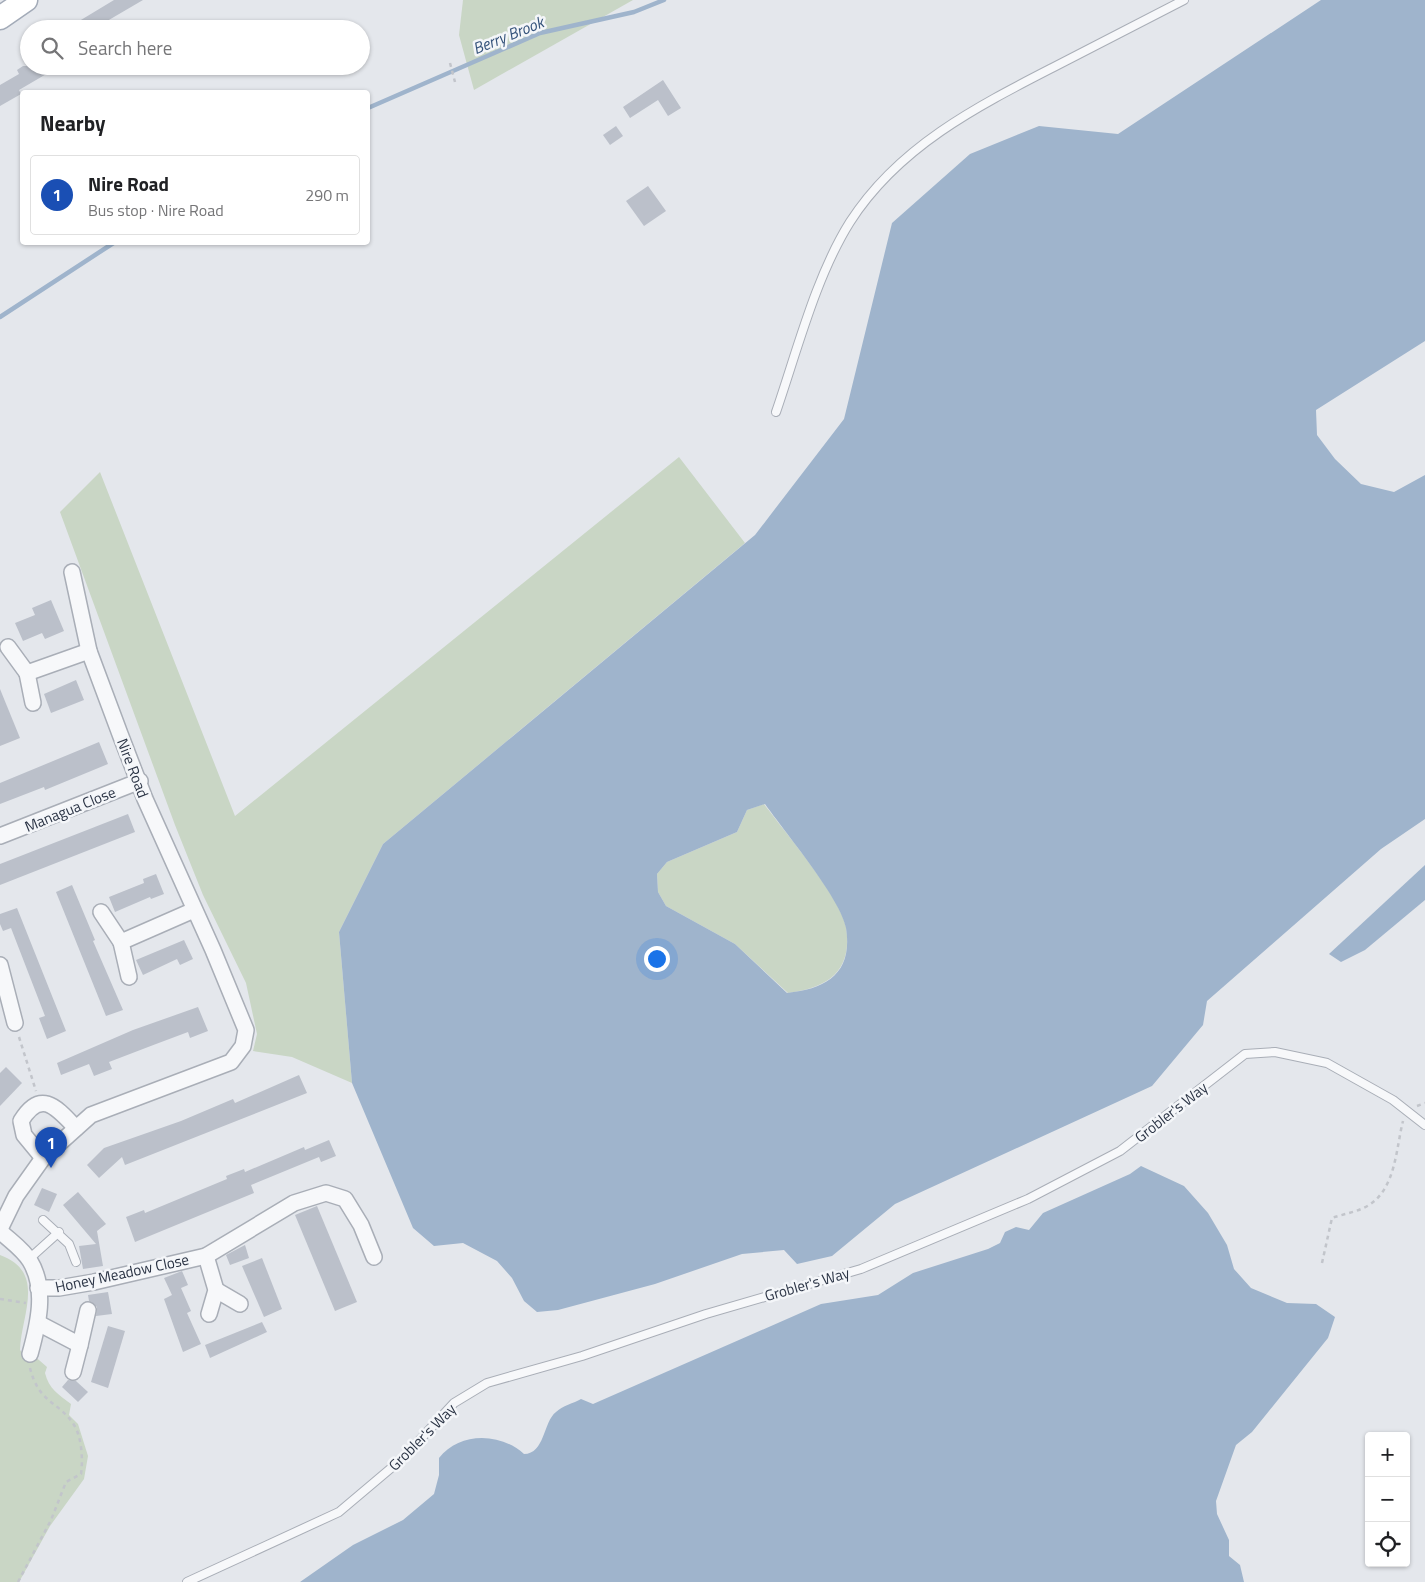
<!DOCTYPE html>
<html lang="en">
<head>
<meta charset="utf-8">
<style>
	body { margin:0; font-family:"Titillium Web",sans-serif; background:#f2f2f2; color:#202124 }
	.controls { position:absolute; right:15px; bottom:15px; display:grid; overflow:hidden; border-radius:5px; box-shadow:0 1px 4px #0004 }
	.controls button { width:45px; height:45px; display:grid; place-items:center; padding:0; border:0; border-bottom:1px solid #e0e0e0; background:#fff; color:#202124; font:25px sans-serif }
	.you { position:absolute; left:656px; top:958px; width:18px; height:18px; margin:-12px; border:4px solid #fff; border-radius:50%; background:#1a73e8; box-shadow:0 0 0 8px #1a73e833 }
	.badge { display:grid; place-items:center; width:32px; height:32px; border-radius:50%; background:#d1495b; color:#fff; font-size:16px; font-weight:700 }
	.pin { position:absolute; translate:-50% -41px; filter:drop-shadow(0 1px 2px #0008) }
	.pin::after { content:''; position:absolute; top:26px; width:18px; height:15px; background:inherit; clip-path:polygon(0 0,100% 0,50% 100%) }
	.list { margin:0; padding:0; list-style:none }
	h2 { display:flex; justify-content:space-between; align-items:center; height:65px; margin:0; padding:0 20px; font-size:21px }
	h2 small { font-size:16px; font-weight:400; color:#757577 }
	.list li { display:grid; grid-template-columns:32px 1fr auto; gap:15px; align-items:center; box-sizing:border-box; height:80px; margin:0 10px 10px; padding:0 10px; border:1px solid #e0e0e0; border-radius:5px }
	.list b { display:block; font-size:19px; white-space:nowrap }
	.list p { margin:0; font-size:16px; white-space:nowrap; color:#757577 }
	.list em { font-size:16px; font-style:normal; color:#757577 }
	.icon { flex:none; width:28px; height:28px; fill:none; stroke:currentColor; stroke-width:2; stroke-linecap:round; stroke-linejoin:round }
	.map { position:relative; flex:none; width:1425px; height:1582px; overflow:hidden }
	.search { position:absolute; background:#fff; box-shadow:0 1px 4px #0004; left:20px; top:20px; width:350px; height:55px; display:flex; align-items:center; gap:12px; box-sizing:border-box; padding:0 18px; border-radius:28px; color:#757577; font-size:19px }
	.panel { position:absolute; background:#fff; box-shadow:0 1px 4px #0004; left:20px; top:90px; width:350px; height:155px; border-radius:5px }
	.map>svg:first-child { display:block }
	.green { fill:#c9d6c5 }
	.water { fill:#9fb4cc; fill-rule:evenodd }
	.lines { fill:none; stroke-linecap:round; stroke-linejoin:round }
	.stream { stroke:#9fb4cc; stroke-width:4.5 }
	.building { fill:#bbc0ca }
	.lane-casing { stroke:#a9aeb7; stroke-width:10 }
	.street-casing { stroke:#a9aeb7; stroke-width:18 }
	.primary-casing { stroke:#a3abb8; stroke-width:25 }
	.path { stroke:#c2c5cb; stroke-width:2.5; stroke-dasharray:4 4; stroke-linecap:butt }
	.lane { stroke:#f7f8fa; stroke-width:8 }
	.street { stroke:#f7f8fa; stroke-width:15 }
	.primary { stroke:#fff; stroke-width:22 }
	.labels { text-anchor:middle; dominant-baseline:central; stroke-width:5; stroke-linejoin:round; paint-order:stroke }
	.street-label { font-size:15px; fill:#2b3445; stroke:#f4f6f9 }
	.water-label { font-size:16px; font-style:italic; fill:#34527a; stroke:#f4f6f9 }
</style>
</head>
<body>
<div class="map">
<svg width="1425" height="1582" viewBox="0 0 1425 1582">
	<rect width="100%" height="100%" fill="#e4e7ec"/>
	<g class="green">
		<path d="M463 0H633L474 90 459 35Z"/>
		<path d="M679 457 745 543 383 844 339 932 352 1083 292 1057 253 1051 257 1034 246 983 203 895 175 825 60 512 100 472 235 816Z"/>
		<path d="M764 804C784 831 841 898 846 927 853 972 827 988 788 993L735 944 666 906 658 892 657 874 667 862 737 832 747 810Z"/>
		<path d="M0 1255C47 1272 21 1315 20 1350L24 1355 32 1354 47 1367 45 1373C49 1389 58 1394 71 1404L69 1415 78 1424 88 1456 84 1479 50 1526 19 1582H0Z"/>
	</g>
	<g class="water">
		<path d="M1321 0H1425V341L1316 410 1317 435 1335 459 1361 484 1394 492 1425 475V819L1381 849 1207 1001 1203 1025 1152 1086 895 1204 832 1256 797 1264 784 1250 742 1254 655 1284 558 1310 537 1312 524 1301 512 1278 497 1261 463 1243 434 1246 413 1228 352 1083 339 932 383 844 755 535 844 419 892 223 970 154 1039 126 1118 134ZM765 804C784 831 841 899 846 928 853 972 828 989 787 993L735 944 666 906 658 892 657 874 667 862 737 832 747 810Z"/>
		<path d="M1425 865V900L1365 950 1341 962 1329 954Z"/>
		<path d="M1141 1166 1184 1186 1208 1213 1227 1245 1234 1269 1251 1288 1287 1303 1316 1304 1335 1317 1328 1338 1252 1432 1236 1445 1216 1501 1217 1514 1229 1540V1556L1240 1565 1244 1582H300L353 1545 403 1520 434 1494 439 1475V1458C459 1432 500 1432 524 1454 545 1454 543 1422 556 1412 562 1406 574 1403 581 1399L593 1404 821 1304 878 1295 913 1273 988 1249 1000 1243 1005 1232 1016 1227 1029 1230 1043 1213 1130 1174Z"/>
	</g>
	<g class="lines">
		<g class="stream">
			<path d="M368 108 540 33 634 12 664 0"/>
			<path d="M0 317 115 242"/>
		</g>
	</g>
	<g class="building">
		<path d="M114 0H143L102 24 105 29H66Z"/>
		<path d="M23 66H60L19 90 21 94 0 106V85L19 74 17 70Z"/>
		<path d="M663 80 681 108 668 116 658 100 630 118 623 107Z"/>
		<path d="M616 126 623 136 610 145 603 135Z"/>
		<path d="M648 186 666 211 644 226 626 201Z"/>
		<path d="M51 600 64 631 45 639 42 633 23 641 15 623 35 615 32 608Z"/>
		<path d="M76 680 84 700 51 713 44 694Z"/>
		<path d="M0 689 20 738 0 746Z"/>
		<path d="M99 742 108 764 45 790 44 787 0 804V783Z"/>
		<path d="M128 814 135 832 0 885V864Z"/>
		<path d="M156 874 164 894 151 899 150 897 115 912 109 897 144 883 143 879Z"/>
		<path d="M72 885 95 940 93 941 123 1010 106 1016 56 892Z"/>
		<path d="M17 908 66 1031 47 1039 39 1018 45 1016 11 928 3 931 0 924V914Z"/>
		<path d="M184 940 193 959 180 965 177 959 143 975 136 960Z"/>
		<path d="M198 1007 208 1031 190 1038 188 1032 156 1044 109 1062 112 1069 94 1076 89 1064 61 1075 57 1063 133 1030Z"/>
		<path d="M6 1067 22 1083 0 1106V1073Z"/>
		<path d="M299 1075 307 1093 125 1165 122 1157 99 1178 87 1165 104 1148 181 1121 233 1099 235 1103Z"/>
		<path d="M329 1140 336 1156 321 1162 319 1157 251 1185 254 1193 135 1242 126 1217 144 1210 145 1213 227 1179 226 1176 244 1169 245 1172 304 1147 305 1150Z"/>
		<path d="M42 1188 57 1194 49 1212 34 1205Z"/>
		<path d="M78 1192 106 1224 97 1231 103 1266 83 1269 79 1246 96 1244 63 1205Z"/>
		<path d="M317 1206 357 1302 335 1311 295 1215Z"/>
		<path d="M245 1245 249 1258 230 1265 226 1255Z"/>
		<path d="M262 1258 282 1309 264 1317 242 1266Z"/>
		<path d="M182 1271 188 1285 181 1288 191 1311 187 1313 201 1344 183 1352 164 1299 172 1295 164 1278Z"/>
		<path d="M108 1292 112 1314 96 1316 97 1307 89 1301 88 1295Z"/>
		<path d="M262 1322 267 1332 210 1358 205 1345Z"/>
		<path d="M108 1326 125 1331 108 1388 91 1382Z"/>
		<path d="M68 1380 76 1381 88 1392 78 1402 62 1387Z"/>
	</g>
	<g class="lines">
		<defs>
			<g id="lane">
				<path d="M776 412C797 351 816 276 850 222 898 147 976 107 1052 68 1096 45 1140 23 1184 0"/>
				<path d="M43 1220 69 1244 76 1262"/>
				<path d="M29 1259 59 1232"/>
				<path d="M187 1582 339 1512 403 1458 454 1403 487 1383 582 1356 706 1314 861 1269 1028 1199 1120 1151 1245 1054 1275 1052 1327 1063 1393 1100 1425 1125"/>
			</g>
			<g id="street">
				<path d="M8 647 27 673 89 651"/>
				<path d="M27 673 33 703"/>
				<path d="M0 836 140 781"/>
				<path d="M101 912 121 942 194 910"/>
				<path d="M121 942 129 977"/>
				<path d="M0 965 15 1023"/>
				<path d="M43 1158 24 1135 21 1121C41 1088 57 1108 76 1128"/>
				<path d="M0 1229 16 1196 43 1158 91 1115 231 1062 243 1046 246 1030 213 950 145 799 120 734 89 651 72 572"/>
				<path d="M0 1231C9 1240 23 1249 30 1261 47 1289 38 1325 30 1354"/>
				<path d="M206 1256 216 1290 209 1314"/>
				<path d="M38 1288H59L94 1282 206 1256 294 1203 326 1193 345 1199 361 1225 374 1257"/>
				<path d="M216 1290 240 1304"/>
				<path d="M38 1323 80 1345 88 1310"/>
				<path d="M73 1372 80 1345"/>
			</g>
			<path id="primary" d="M0 18 26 0"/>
		</defs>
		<use href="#lane" class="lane-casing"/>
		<use href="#street" class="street-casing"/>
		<use href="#primary" class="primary-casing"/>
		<g class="path">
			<path d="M450 63 455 82"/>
			<path d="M19 1037 36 1091"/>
			<path d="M1417 1106 1425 1103"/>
			<path d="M1322 1263 1332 1218C1343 1214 1358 1212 1369 1205 1396 1188 1396 1148 1403 1121"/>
			<path d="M0 1299 26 1303"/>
			<path d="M18 1582 51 1520 66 1482 81 1474C83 1461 82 1437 74 1425 59 1401 39 1404 30 1368"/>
		</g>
		<use href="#lane" class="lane"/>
		<use href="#street" class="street"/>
		<use href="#primary" class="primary"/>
	</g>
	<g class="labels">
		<g class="street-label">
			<text transform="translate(133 768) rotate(69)">Nire Road</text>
			<text transform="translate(70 809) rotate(-22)">Managua Close</text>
			<text transform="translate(1171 1112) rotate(-38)">Grobler's Way</text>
			<text transform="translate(122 1273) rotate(-12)">Honey Meadow Close</text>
			<text transform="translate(807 1284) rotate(-16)">Grobler's Way</text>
			<text transform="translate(422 1437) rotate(-45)">Grobler's Way</text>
		</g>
		<g class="water-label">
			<text transform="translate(508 35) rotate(-22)">Berry Brook</text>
		</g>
	</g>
</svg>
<div class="controls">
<button>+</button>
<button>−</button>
<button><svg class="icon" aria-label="locate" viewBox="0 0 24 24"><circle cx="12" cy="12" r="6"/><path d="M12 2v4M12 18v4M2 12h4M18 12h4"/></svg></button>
</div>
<div class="you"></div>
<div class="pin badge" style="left:51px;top:1168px;background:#1a4fb4">1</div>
<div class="search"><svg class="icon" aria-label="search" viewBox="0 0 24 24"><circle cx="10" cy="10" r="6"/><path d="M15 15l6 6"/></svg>Search here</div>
<section class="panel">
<h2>Nearby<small></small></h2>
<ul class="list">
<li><span class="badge" style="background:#1a4fb4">1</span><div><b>Nire Road</b><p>Bus stop · Nire Road</p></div><em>290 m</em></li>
</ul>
</section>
</div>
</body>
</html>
